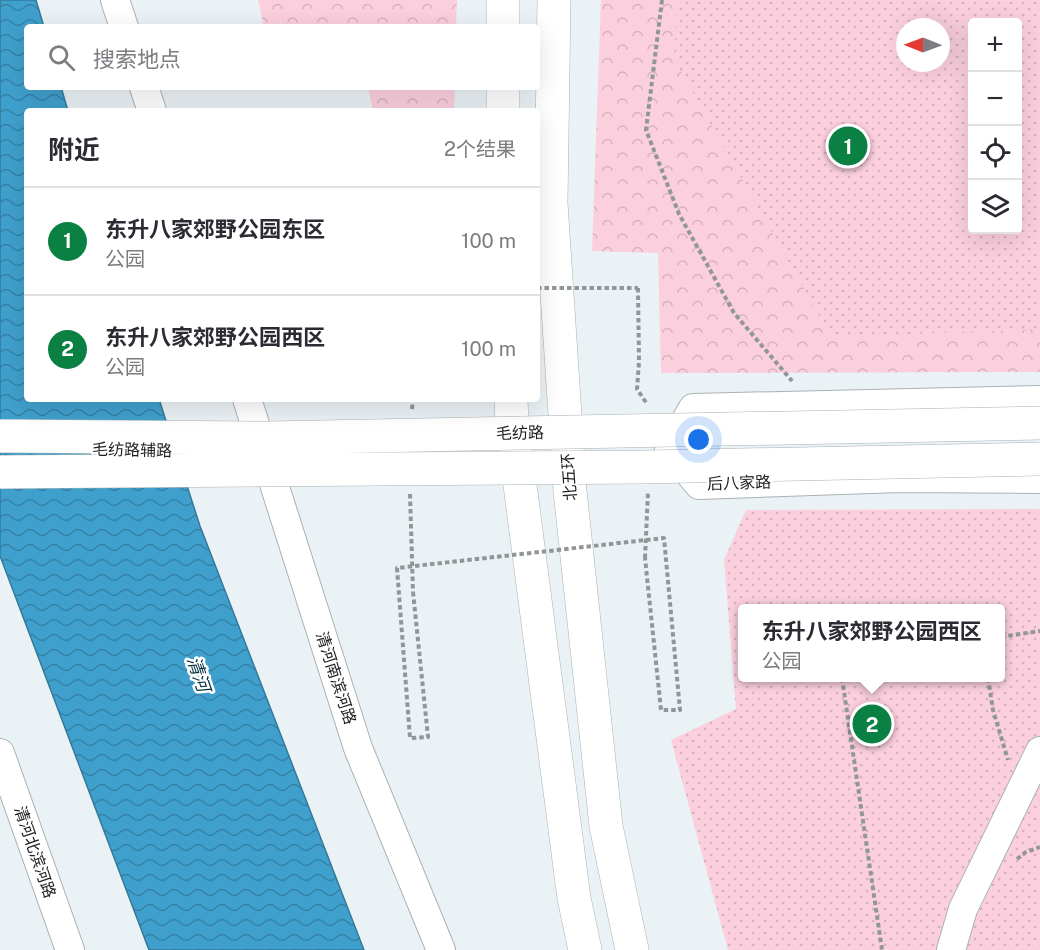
<!DOCTYPE html>
<html lang="zh">
<head>
<meta charset="utf-8">
<style>
	body { margin:0; font-family:"Public Sans","Noto Sans SC",sans-serif; background:#f7f7f7; color:#2b2b33 }
	.controls { position:absolute; right:18px; top:18px; display:grid; overflow:hidden; border-radius:6px; box-shadow:0 6px 24px #0002 }
	.controls button { width:54px; height:54px; display:grid; place-items:center; padding:0; border:0; border-bottom:2px solid #e1e1e2; background:#fff; color:#2b2b33; font:30px sans-serif }
	.compass { position:absolute; left:896px; top:18px; width:54px; height:54px; border-radius:50%; background:#fff; box-shadow:0 6px 24px #0002; rotate:271deg }
	.you { position:absolute; left:699px; top:440px; width:21px; height:21px; margin:-15px; border:4px solid #fff; border-radius:50%; background:#1a73e8; box-shadow:0 0 0 9px #1a73e833 }
	.badge { display:grid; place-items:center; width:39px; height:39px; border-radius:50%; background:#0b8043; color:#fff; font-size:20px; font-weight:700 }
	.pin { position:absolute; translate:-50% -50%; border:3px solid #fff; box-shadow:0 2px 6px #0006 }
	.popup { position:absolute; left:738px; top:604px; width:267px; height:78px; box-sizing:border-box; display:grid; place-content:center; border-radius:6px; background:#fff; filter:drop-shadow(0 2px 4px #0005); font-size:20px; white-space:nowrap; color:#7c7c81 }
	.popup b { font-size:22px; color:#2b2b33 }
	.popup::after { content:''; position:absolute; left:50%; top:100%; margin-left:-12px; border:12px solid transparent; border-top-color:#fff }
	.list { margin:0; padding:0; list-style:none }
	h2 { display:flex; justify-content:space-between; align-items:center; height:78px; margin:0; padding:0 24px; font-size:26px }
	h2 small { font-size:20px; font-weight:400; color:#7c7c81 }
	.list li { display:grid; grid-template-columns:39px 1fr auto; gap:18px; align-items:center; box-sizing:border-box; height:108px; padding:0 24px; border-top:2px solid #e1e1e2 }
	.list b { display:block; font-size:22px; white-space:nowrap }
	.list p { margin:0; font-size:20px; white-space:nowrap; color:#7c7c81 }
	.list em { font-size:20px; font-style:normal; color:#7c7c81 }
	.icon { flex:none; width:33px; height:33px; fill:none; stroke:currentColor; stroke-width:2; stroke-linecap:round; stroke-linejoin:round }
	.map { position:relative; flex:none; width:1040px; height:950px; overflow:hidden }
	.search { position:absolute; background:#fff; box-shadow:0 6px 24px #0002; left:24px; top:24px; width:516px; height:66px; display:flex; align-items:center; gap:15px; box-sizing:border-box; padding:0 21px; border-radius:6px; color:#7c7c81; font-size:22px }
	.panel { position:absolute; background:#fff; box-shadow:0 6px 24px #0002; left:24px; top:108px; width:516px; height:294px; border-radius:6px }
	.map>svg:first-child { display:block }
	.forest { fill:url(#forest-crowns); fill-rule:evenodd }
	.park { fill:url(#park-dots); fill-rule:evenodd }
	.water { fill:url(#water-waves); stroke:#357999; stroke-width:1.5 }
	.lines { fill:none; stroke-linecap:round; stroke-linejoin:round }
	.minor-casing { stroke:#aab1b5; stroke-width:30 }
	.highway-casing { stroke:#aab1b5; stroke-width:34 }
	.path { stroke:#919699; stroke-width:4; stroke-dasharray:4.5 3; stroke-linecap:butt }
	.minor { stroke:#fff; stroke-width:28 }
	.highway { stroke:#fff; stroke-width:33 }
	.major-bridge-casing { stroke:#aab1b5; stroke-width:34; stroke-linecap:butt }
	.path-bridge { stroke:#919699; stroke-width:4; stroke-dasharray:4.5 3; stroke-linecap:butt }
	.major-bridge { stroke:#fff; stroke-width:33 }
	.labels { text-anchor:middle; dominant-baseline:central; stroke-width:5; stroke-linejoin:round; paint-order:stroke }
	.street-label { font-size:16px; fill:#1c1e20; stroke:#fff }
	.water-label { font-size:18px; font-style:italic; fill:#083346; stroke:#fff }
</style>
</head>
<body>
<div class="map">
<svg width="1040" height="950" viewBox="0 0 1040 950">
	<defs>
		<pattern id="forest-crowns" width="20" height="18" patternUnits="userSpaceOnUse" patternTransform="scale(1.5)"><rect width="20" height="18" fill="#fbcfde"/><path d="M2 6a3 3 0 1 1 6 0M12 15a3 3 0 1 1 6 0" fill="none" stroke="#d7b1be"/></pattern>
		<pattern id="park-dots" width="8" height="8" patternUnits="userSpaceOnUse" patternTransform="scale(1.5)"><rect width="8" height="8" fill="#fbcfde"/><path d="M2 2h.1M6 6h.1" fill="none" stroke="#d7b1be" stroke-width="1.8" stroke-linecap="round"/></pattern>
		<pattern id="water-waves" width="16" height="10" patternUnits="userSpaceOnUse" patternTransform="scale(1.5)"><rect width="16" height="10" fill="#40a0cd"/><path d="M0 5q4-4 8 0t8 0" fill="none" stroke="#3582a6"/></pattern>
	</defs>
	<rect width="100%" height="100%" fill="#ebf2f6"/>
	<g class="forest">
		<path d="M258 0H457L456 27H281V23L264 27Z"/>
		<path d="M601 0H1040V372L661 373 658 253 592 251ZM972 22H1018V230H972ZM905 27H941V63H905Z"/>
		<path d="M368 87H455L454 111H373Z"/>
	</g>
	<g class="park">
		<path d="M677 0H1040V329L831 337 674 59ZM972 22H1018V230H972ZM905 27H941V63H905Z"/>
		<path d="M1040 509V950H728L671 740 736 709 724 560 746 510ZM743 608H1001V678H743Z"/>
	</g>
	<path class="water" d="M0 0H36L44 27H27V87H61L68 111H27V399H159L200 526 364 950H149L0 556Z"/>
	<g class="lines">
		<defs>
			<g id="minor">
				<path d="M115 0 124 27"/>
				<path d="M144 87 152 111"/>
				<path d="M247 399 358 748 441 950"/>
				<path d="M1040 400 693 408 669 449 699 485 900 478 1040 479"/>
				<path d="M0 753 70 950"/>
				<path d="M951 950 963 909 1040 751"/>
			</g>
			<g id="highway">
				<path d="M503 0V27"/>
				<path d="M554 0 551 203 570 491 606 826 632 950"/>
				<path d="M503 87V111"/>
				<path d="M511 399 512 424 574 898 585 950"/>
			</g>
		</defs>
		<use href="#minor" class="minor-casing"/>
		<use href="#highway" class="highway-casing"/>
		<g class="path">
			<path d="M662 0 646 130 679 214 734 313 792 381"/>
			<path d="M638 288 639 362 637 389 647 404"/>
			<path d="M412 409 413 399"/>
			<path d="M410 494 413 592"/>
			<path d="M645 558 648 492"/>
			<path d="M1001 637 1040 631"/>
			<path d="M842 678 882 950"/>
			<path d="M988 678 993 710 1008 760"/>
			<path d="M1017 859 1026 852 1040 847"/>
		</g>
		<use href="#minor" class="minor"/>
		<use href="#highway" class="highway"/>
		<defs>
			<g id="major-bridge">
				<path d="M0 436 269 438 1040 423"/>
				<path d="M0 472 645 467 1040 459"/>
			</g>
		</defs>
		<use href="#major-bridge" class="major-bridge-casing"/>
		<g class="path-bridge">
			<path d="M537 288H638"/>
			<path d="M413 592 428 737 410 738 397 568 664 538 680 710H661L645 558"/>
		</g>
		<use href="#major-bridge" class="major-bridge"/>
	</g>
	<g class="labels">
		<g class="street-label">
			<text transform="translate(520 433) rotate(-1)">毛纺路</text>
			<text transform="translate(132 450) rotate(1)">毛纺路辅路</text>
			<text transform="translate(569 477) rotate(-94)">北五环</text>
			<text transform="translate(739 483) rotate(-2)">后八家路</text>
			<text transform="translate(336 678) rotate(72)">清河南滨河路</text>
			<text transform="translate(35 852) rotate(71)">清河北滨河路</text>
		</g>
		<g class="water-label">
			<text transform="translate(199 674) rotate(71)">清河</text>
		</g>
	</g>
</svg>
<div class="controls">
<button>+</button>
<button>−</button>
<button><svg class="icon" aria-label="locate" viewBox="0 0 24 24"><circle cx="12" cy="12" r="6"/><path d="M12 2v4M12 18v4M2 12h4M18 12h4"/></svg></button>
<button><svg class="icon" aria-label="layers" viewBox="0 0 24 24"><path d="M12 4l9 5-9 5-9-5zM3 14l9 5 9-5"/></svg></button>
</div>
<svg class="compass" viewBox="-18 -18 36 36"><path d="M0-13l5 13h-10z" fill="#e53935"/><path d="M0 13l5-13h-10z" fill="#7c7c81"/></svg>
<div class="you"></div>
<div class="pin badge" style="left:848px;top:146px">1</div>
<div class="pin badge" style="left:872px;top:724px">2</div>
<div class="popup"><b>东升八家郊野公园西区</b>公园</div>
<div class="search"><svg class="icon" aria-label="search" viewBox="0 0 24 24"><circle cx="10" cy="10" r="6"/><path d="M15 15l6 6"/></svg>搜索地点</div>
<section class="panel">
<h2>附近<small>2个结果</small></h2>
<ul class="list">
<li><span class="badge">1</span><div><b>东升八家郊野公园东区</b><p>公园</p></div><em>100 m</em></li>
<li><span class="badge">2</span><div><b>东升八家郊野公园西区</b><p>公园</p></div><em>100 m</em></li>
</ul>
</section>
</div>
</body>
</html>
